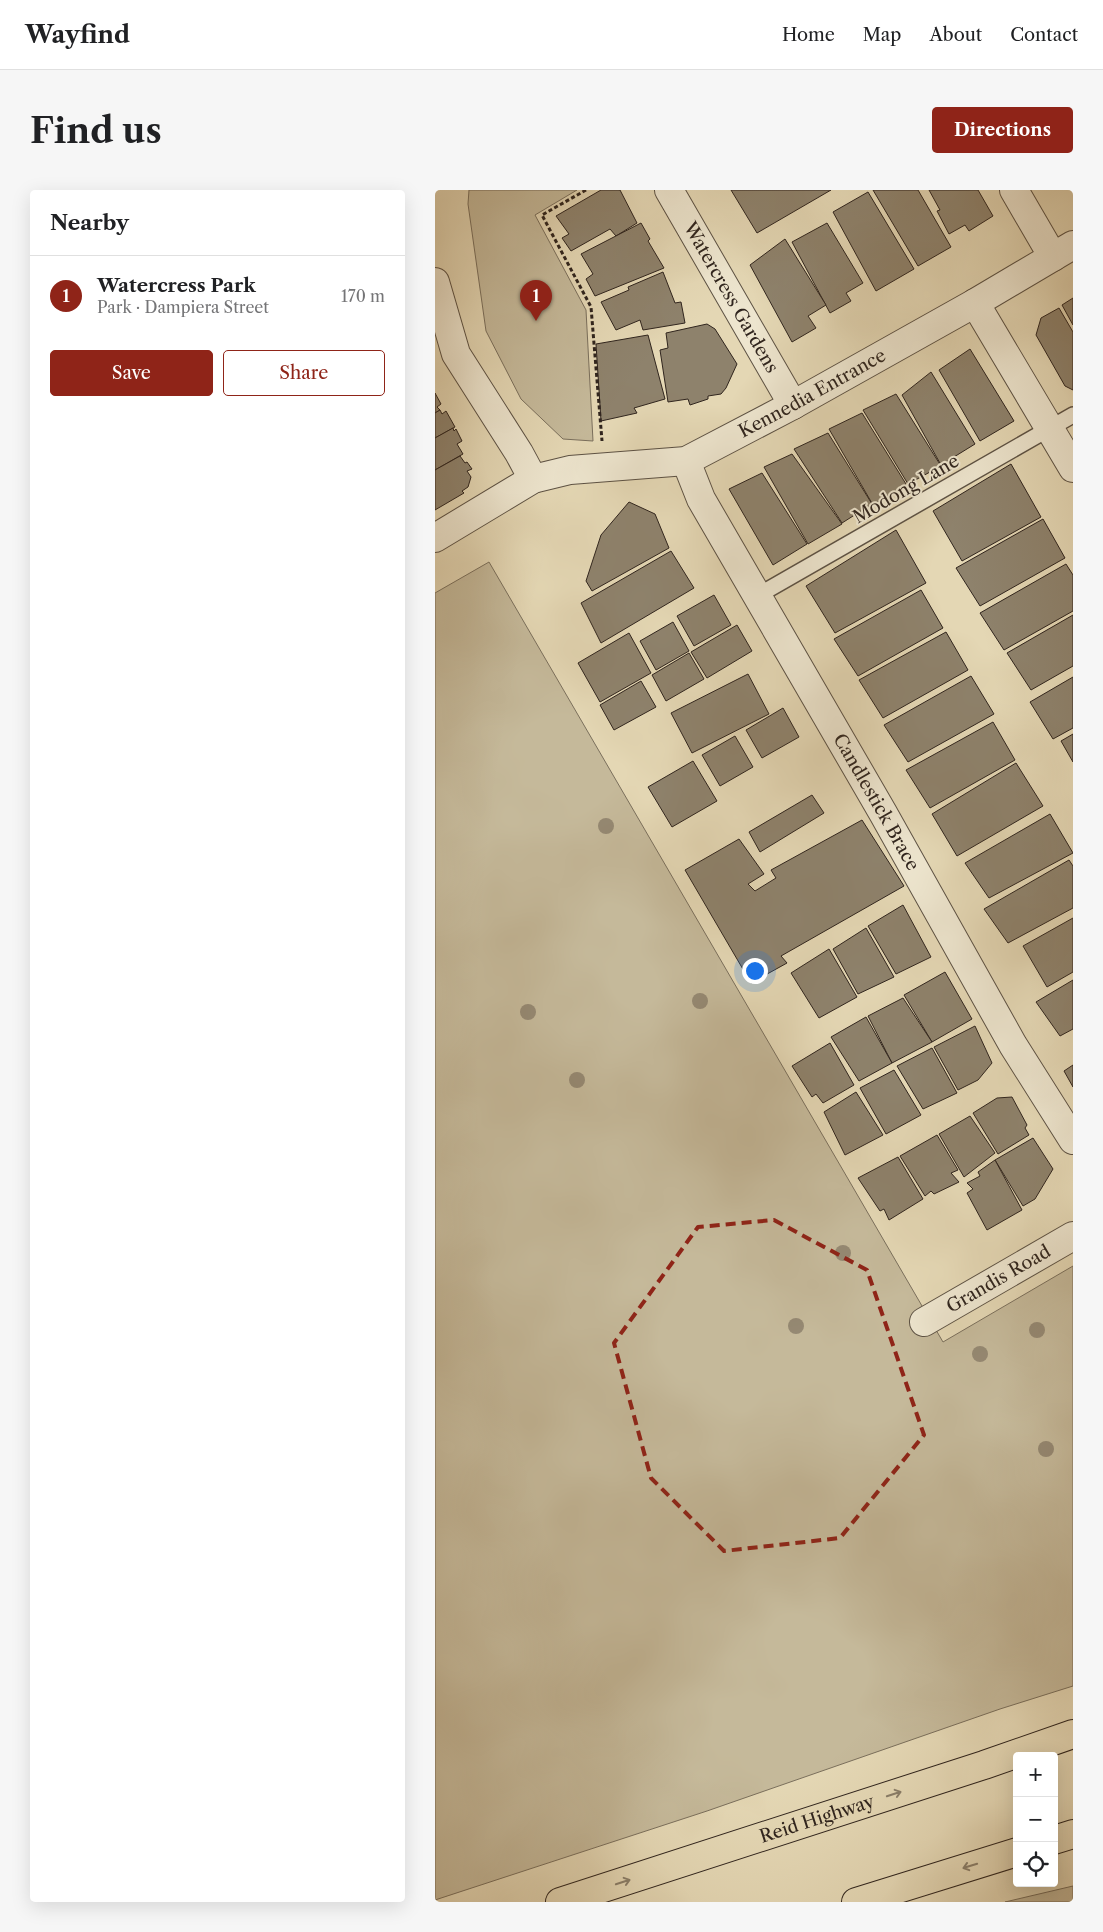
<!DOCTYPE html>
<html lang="en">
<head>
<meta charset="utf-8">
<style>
	body { margin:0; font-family:"Libre Caslon Text",serif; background:#f6f6f6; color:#202124 }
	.controls { position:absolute; right:15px; bottom:15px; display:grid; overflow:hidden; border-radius:5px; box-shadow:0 5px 20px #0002 }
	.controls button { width:45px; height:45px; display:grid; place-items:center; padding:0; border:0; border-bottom:1px solid #e0e0e0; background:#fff; color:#202124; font:25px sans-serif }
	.you { position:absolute; left:319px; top:780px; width:18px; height:18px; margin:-12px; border:4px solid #fff; border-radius:50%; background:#1a73e8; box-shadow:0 0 0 8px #1a73e833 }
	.badge { display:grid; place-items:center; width:32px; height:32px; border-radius:50%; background:#8f2418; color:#fff; font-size:16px; font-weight:700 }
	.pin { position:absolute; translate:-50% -41px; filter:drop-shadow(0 1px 2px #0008) }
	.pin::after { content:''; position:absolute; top:26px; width:18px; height:15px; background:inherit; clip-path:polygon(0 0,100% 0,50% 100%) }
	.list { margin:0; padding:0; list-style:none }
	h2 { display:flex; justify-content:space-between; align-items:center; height:65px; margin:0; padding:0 20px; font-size:21px }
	h2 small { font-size:16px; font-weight:400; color:#757577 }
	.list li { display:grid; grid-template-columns:32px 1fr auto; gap:15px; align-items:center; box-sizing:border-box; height:80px; padding:0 20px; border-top:1px solid #e0e0e0 }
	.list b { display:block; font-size:19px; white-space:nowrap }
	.list p { margin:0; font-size:16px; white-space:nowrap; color:#757577 }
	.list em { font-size:16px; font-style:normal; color:#757577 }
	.actions { display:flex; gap:10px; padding:15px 20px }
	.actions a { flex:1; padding:11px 0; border:1px solid #8f2418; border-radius:5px; text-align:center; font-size:18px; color:#8f2418 }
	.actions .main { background:#8f2418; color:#fff }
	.icon { flex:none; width:28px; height:28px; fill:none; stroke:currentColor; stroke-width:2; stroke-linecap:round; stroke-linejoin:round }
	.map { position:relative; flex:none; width:638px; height:1712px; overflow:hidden; border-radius:5px }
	header { display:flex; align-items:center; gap:30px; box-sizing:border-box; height:70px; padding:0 25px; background:#fff; border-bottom:1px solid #e0e0e0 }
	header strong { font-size:24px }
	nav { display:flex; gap:28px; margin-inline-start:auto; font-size:18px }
	.intro { display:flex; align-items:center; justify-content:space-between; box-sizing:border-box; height:120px; padding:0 30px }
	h1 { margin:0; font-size:35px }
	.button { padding:12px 22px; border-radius:5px; background:#8f2418; color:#fff; font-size:18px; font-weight:700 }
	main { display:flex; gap:30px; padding:0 30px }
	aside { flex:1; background:#fff; border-radius:5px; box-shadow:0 5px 20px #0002 }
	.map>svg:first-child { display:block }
	.green { fill:#c5b99a; stroke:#7a6f5c }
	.building { fill:#8e826c; stroke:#30251e }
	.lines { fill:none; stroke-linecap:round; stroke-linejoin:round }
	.service-casing { stroke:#5d5244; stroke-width:18 }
	.minor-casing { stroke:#5d5244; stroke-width:30 }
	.trunk-casing { stroke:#30251e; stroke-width:30 }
	.path { stroke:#30251e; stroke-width:3; stroke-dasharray:4 2.5; stroke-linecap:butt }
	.service { stroke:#ede5ce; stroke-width:15 }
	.minor { stroke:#ede5ce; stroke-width:28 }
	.trunk { stroke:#e4d7b4; stroke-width:28 }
	.tree { fill:#958973 }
	.oneway { stroke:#8a7e69 }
	.marked { fill:none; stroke:#8f2418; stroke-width:4; stroke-dasharray:10 6; stroke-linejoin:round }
	.labels { text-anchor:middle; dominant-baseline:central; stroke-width:4; stroke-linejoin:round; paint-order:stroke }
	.street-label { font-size:18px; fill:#30251e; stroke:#ede5ce }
</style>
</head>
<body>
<header>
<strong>Wayfind</strong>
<nav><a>Home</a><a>Map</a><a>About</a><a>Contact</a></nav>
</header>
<div class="intro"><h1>Find us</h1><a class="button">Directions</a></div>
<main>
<aside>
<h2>Nearby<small></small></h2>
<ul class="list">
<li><span class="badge">1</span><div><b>Watercress Park</b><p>Park · Dampiera Street</p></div><em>170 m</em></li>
</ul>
<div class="actions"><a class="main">Save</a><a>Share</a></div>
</aside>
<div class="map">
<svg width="638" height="1712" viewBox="0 0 638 1712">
	<rect width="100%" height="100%" fill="#e4d7b4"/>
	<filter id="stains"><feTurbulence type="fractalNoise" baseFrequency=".004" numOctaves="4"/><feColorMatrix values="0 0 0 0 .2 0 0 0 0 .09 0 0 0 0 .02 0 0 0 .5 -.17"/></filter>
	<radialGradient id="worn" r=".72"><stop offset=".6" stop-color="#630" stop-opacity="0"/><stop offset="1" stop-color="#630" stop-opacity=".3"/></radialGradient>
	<g class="green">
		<path d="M34 0H142L100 25 151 120 158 251 128 249 86 209 51 141 33 14Z"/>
		<path d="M54 372 508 1152 638 1076V1496L565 1519 272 1621 0 1710V403Z"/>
		<path d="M638 1696V1712H570Z"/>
	</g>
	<g class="building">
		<path d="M166 0H185L202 33 181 46 175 39 136 61 127 48 134 44 121 26Z"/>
		<path d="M296 0H396L322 43Z"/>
		<path d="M438 0H483L516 57 483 76Z"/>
		<path d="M494 0H543L558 26 534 41 530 35 514 44 502 21 505 20Z"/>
		<path d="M433 2 479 79 441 101 398 22Z"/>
		<path d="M206 33 215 49 213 51 229 78 160 106 151 89 158 84 146 64Z"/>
		<path d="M392 33 428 93 411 103 416 111 395 123 357 52Z"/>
		<path d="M350 49 391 115 373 126 381 138 357 152 315 75Z"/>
		<path d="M228 82 240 113 246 112 250 133 208 140 205 130 181 140 166 112 194 100 193 97Z"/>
		<path d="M638 108V135L627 115Z"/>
		<path d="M624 118 638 142V200L630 196 601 145 606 128Z"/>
		<path d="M272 134 280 139 302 174 291 198 286 204 273 206V209L255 215 253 209 233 212 225 160 233 158 231 143Z"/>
		<path d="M213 145 230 209 199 218 202 223 166 231 161 154Z"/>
		<path d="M535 159 579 231 545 251 504 180Z"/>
		<path d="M496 182 540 254 506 275 467 205Z"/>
		<path d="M0 203 6 214 2 217 5 220 0 223Z"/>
		<path d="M461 204 506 276 473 294 428 220Z"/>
		<path d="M5 220 7 224 11 221 20 237 0 248V223Z"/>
		<path d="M427 223 471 294 438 315 394 239Z"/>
		<path d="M18 238 19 241 21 239 27 251 22 254 28 264 0 280V248Z"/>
		<path d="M393 243 437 314 407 333 359 259Z"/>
		<path d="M357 264 407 334 373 354 329 277Z"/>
		<path d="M25 266 30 273 32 272 37 279 32 281 36 287 33 297 27 301 29 303 0 320V280Z"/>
		<path d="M576 274 606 327 527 371 498 321Z"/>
		<path d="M327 283 372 354 338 375 294 299Z"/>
		<path d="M194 312 220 324 234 358 157 401 151 391 166 345Z"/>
		<path d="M608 329 630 368 545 416 521 378Z"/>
		<path d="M461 340 491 393 400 443 371 396Z"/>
		<path d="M236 361 259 398 166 453 146 413Z"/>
		<path d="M631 374 638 385V421L569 460 545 423Z"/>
		<path d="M486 400 508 438 423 486 399 449Z"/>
		<path d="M279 405 296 435 259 456 242 426Z"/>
		<path d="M638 425V476L596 500 572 463Z"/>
		<path d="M238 432 254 461 221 480 205 451Z"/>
		<path d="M302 435 317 461 272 488 256 462Z"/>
		<path d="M511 442 533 480 448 528 424 490Z"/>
		<path d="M194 443 216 483 165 512 143 473Z"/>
		<path d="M254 463 269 489 231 511 217 485Z"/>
		<path d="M313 484 334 524 257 563 236 523Z"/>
		<path d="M536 486 559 524 473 572 449 535Z"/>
		<path d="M638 487V538L618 549 595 512Z"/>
		<path d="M206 491 221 517 179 540 165 515Z"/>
		<path d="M348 518 364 547 327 568 311 540Z"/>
		<path d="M558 532 580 570 495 618 471 580Z"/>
		<path d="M638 544V572L626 551Z"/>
		<path d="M300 546 318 577 285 596 267 565Z"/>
		<path d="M258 571 282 611 237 637 213 597Z"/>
		<path d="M581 573 608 616 522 666 497 624Z"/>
		<path d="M377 605 389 623 325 662 314 642Z"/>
		<path d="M615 624 638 663 554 708 530 673Z"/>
		<path d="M427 630 469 696 346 766 352 773 316 793 250 680 304 649 329 684 313 694 320 701 341 688 336 680Z"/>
		<path d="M634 670 638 676V718L573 753 549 719Z"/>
		<path d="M468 715 496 767 461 784 433 736Z"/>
		<path d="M638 728V782L612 797 588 756Z"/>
		<path d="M431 738 459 787 423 804 398 759Z"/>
		<path d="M394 759 422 807 384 828 356 783Z"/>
		<path d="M510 782 537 829 497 852 469 805Z"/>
		<path d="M638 790V839L625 846 601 812Z"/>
		<path d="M468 808 497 852 457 873 433 826Z"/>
		<path d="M431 827 457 873 424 891 396 847Z"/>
		<path d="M540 836 557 873 543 890 523 900 499 857Z"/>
		<path d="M395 853 419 895 388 913 381 904 377 907 357 876Z"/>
		<path d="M497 858 522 903 488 919 462 876Z"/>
		<path d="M638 875V897L629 881Z"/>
		<path d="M459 880 486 925 451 944 425 898Z"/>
		<path d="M421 902 448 945 410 965 389 922Z"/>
		<path d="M577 907 592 935 590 938 594 945 563 964 538 923 562 908Z"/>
		<path d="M535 926 560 963 529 987 504 944Z"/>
		<path d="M502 945 523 980 516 983 524 992 499 1004 496 1001 490 1006 465 966Z"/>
		<path d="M598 948 618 979 600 1009 588 1016 560 970Z"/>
		<path d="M463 967 488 1009 454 1030 449 1019 445 1021 423 988Z"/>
		<path d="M560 970 587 1020 552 1040 532 1003 538 999 532 993 545 986 543 982Z"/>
	</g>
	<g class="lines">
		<defs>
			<path id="service" d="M322 406 638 225"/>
			<g id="minor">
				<path id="s1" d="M234 0 358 215"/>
				<path d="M579 0 618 67"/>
				<path d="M0 92 21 164 84 263 98 289"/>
				<path d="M540 113 638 278"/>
				<path id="s2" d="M251 271 266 309 448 623 578 855 638 950"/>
				<path id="s3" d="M0 348 98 289 135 280 251 271 358 215 540 113 638 55"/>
				<path id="s4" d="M489 1132 638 1046"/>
			</g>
			<g id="trunk">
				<path d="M619 1650 638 1644"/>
				<path id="s5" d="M125 1712 549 1575 638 1544"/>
				<path d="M421 1712 582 1662"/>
			</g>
		</defs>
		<use href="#service" class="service-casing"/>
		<use href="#minor" class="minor-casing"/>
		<use href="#trunk" class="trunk-casing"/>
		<path class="path" d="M151 0 107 25 156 117 167 251"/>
		<use href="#service" class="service"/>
		<use href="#minor" class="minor"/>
		<use href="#trunk" class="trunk"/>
	</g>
	<g class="tree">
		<circle cx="171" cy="636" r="8"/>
		<circle cx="265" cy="811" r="8"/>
		<circle cx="93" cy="822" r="8"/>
		<circle cx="142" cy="890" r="8"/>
		<circle cx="408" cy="1063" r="8"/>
		<circle cx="361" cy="1136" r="8"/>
		<circle cx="602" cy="1140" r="8"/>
		<circle cx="545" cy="1164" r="8"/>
		<circle cx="611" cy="1259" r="8"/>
	</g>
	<defs><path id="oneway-shaft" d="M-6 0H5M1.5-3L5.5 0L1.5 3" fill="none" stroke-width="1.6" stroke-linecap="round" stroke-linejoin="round" transform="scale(1.25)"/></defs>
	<g class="oneway">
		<use href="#oneway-shaft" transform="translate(459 1604) rotate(-18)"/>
		<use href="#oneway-shaft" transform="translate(535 1676) rotate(163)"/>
		<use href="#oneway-shaft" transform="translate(188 1692) rotate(-18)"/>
	</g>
	<path class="marked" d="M339 1030 432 1080 489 1245 405 1348 289 1361 216 1288 179 1153 263 1037Z"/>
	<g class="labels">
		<g class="street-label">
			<text stroke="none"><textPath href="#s1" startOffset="124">Watercress Gardens</textPath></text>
			<text stroke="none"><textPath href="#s3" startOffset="412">Kennedia Entrance</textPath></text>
			<text transform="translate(471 299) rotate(-30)">Modong Lane</text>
			<text stroke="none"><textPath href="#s2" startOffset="391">Candlestick Brace</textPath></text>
			<text stroke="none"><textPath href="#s4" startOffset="86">Grandis Road</textPath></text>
			<text stroke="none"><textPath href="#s5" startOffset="270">Reid Highway</textPath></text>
		</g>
	</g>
	<rect width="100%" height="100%" filter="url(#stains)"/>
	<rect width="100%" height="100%" fill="url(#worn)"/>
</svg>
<div class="controls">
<button>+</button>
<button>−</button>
<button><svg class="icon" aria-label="locate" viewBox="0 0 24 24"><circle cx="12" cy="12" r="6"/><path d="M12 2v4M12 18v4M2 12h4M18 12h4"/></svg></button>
</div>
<div class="you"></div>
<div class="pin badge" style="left:101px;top:131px">1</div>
</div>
</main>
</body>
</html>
